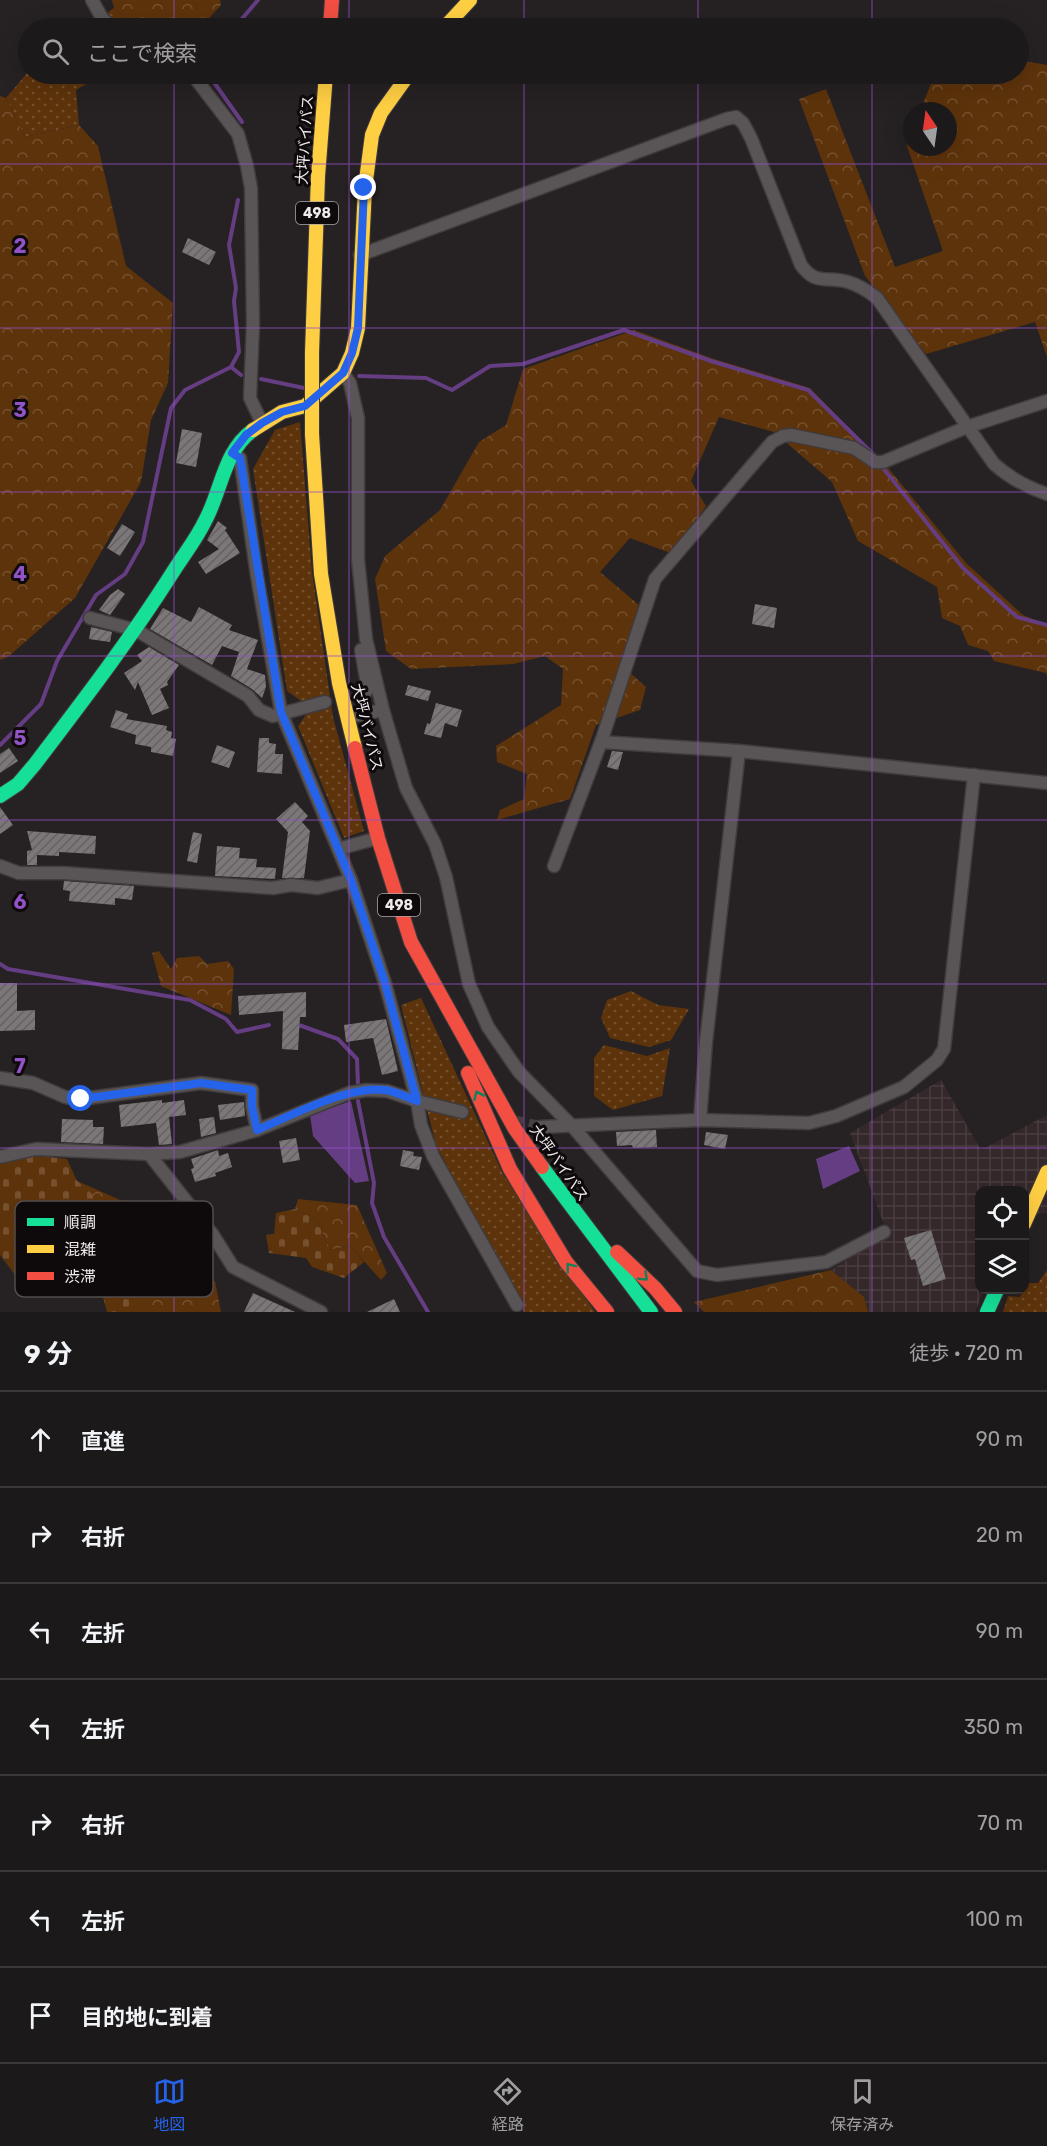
<!DOCTYPE html>
<html lang="ja">
<head>
<meta charset="utf-8">
<style>
	body { margin:0; font-family:Rubik,"Noto Sans JP",sans-serif; background:#292627; color:#f1f3f6 }
	.controls { position:absolute; right:18px; bottom:18px; display:grid; overflow:hidden; border-radius:12px; box-shadow:0 6px 24px #0002 }
	.controls button { width:54px; height:54px; display:grid; place-items:center; padding:0; border:0; border-bottom:2px solid #3a3839; background:#1c191a; color:#f1f3f6; font:30px sans-serif }
	.compass { position:absolute; left:903px; top:102px; width:54px; height:54px; border-radius:50%; background:#1c191a; box-shadow:0 6px 24px #0002; rotate:347deg }
	.stop { position:absolute; width:18px; height:18px; margin:-14px; border:4px solid #2563eb; border-radius:50%; background:#fff }
	.stop.end { background:#2563eb; border-color:#fff; box-shadow:0 2px 6px #0008 }
	.list { margin:0; padding:0; list-style:none }
	h2 { display:flex; justify-content:space-between; align-items:center; height:78px; margin:0; padding:0 24px; font-size:26px }
	h2 small { font-size:20px; font-weight:400; color:#a0a0a2 }
	.list li { display:grid; grid-template-columns:39px 1fr auto; gap:18px; align-items:center; box-sizing:border-box; height:96px; padding:0 24px; border-top:2px solid #3a3839 }
	.list b { display:block; font-size:22px; white-space:nowrap }
	.list em { font-size:20px; font-style:normal; color:#a0a0a2 }
	.icon { flex:none; width:33px; height:33px; fill:none; stroke:currentColor; stroke-width:2; stroke-linecap:round; stroke-linejoin:round }
	.map { position:relative; flex:none; width:1047px; height:1312px; overflow:hidden }
	.search { position:absolute; background:#1c191a; box-shadow:0 6px 24px #0002; left:18px; right:18px; top:18px; height:66px; display:flex; align-items:center; gap:15px; box-sizing:border-box; padding:0 21px; border-radius:33px; color:#a0a0a2; font-size:22px }
	.sheet { height:750px; background:#1c191a }
	nav { display:flex; justify-content:space-around; align-items:center; box-sizing:border-box; height:84px; border-top:2px solid #3a3839; background:#1c191a; font-size:16px; color:#a0a0a2 }
	nav a { display:grid; justify-items:center; gap:3px }
	nav .on { color:#2563eb }
	.map>svg:first-child { display:block }
	.industrial { fill:url(#industrial-grid) }
	.grass { fill:url(#grass-dots) }
	.forest { fill:url(#forest-crowns) }
	.cemetery { fill:url(#cemetery-stones) }
	.water { fill:#653d83 }
	.lines { fill:none; stroke-linecap:round; stroke-linejoin:round }
	.stream { stroke:#653d83; stroke-width:4 }
	.building { fill:url(#building-hatch) }
	.street-tunnel { stroke:#443f40; stroke-width:12; stroke-dasharray:12 6; stroke-linecap:butt }
	.street-casing { stroke:#403b3c; stroke-width:15 }
	.fast-casing { stroke:#403b3c; stroke-width:16 }
	.slow-casing { stroke:#403b3c; stroke-width:16 }
	.jam-casing { stroke:#403b3c; stroke-width:16 }
	.street { stroke:#595556; stroke-width:12 }
	.fast { stroke:#16e098; stroke-width:14 }
	.slow { stroke:#ffcf43; stroke-width:14 }
	.jam { stroke:#f24e42; stroke-width:14 }
	.slow-bridge-casing { stroke:#403b3c; stroke-width:16; stroke-linecap:butt }
	.slow-bridge { stroke:#ffcf43; stroke-width:14 }
	.oneway { stroke:#128059 }
	.route { stroke:#2563eb; stroke-width:8 }
	.grid { fill:none; stroke:#9252c8; stroke-width:1.5; stroke-opacity:0.55 }
	.labels { text-anchor:middle; dominant-baseline:central; stroke-width:6; stroke-linejoin:round; paint-order:stroke }
	.shield { fill:#0e0a0b; stroke:#aca6a8; stroke-width:1.5 }
	.shield-label { font-size:14px; font-weight:bold; fill:#f0e9eb }
	.street-label { font-size:15px; fill:#f0e9eb; stroke:#0e0a0b }
	.key { fill:#0e0a0b; stroke:#524d4e; stroke-width:1.5 }
	.key-label { font-size:16px; fill:#f0e9eb }
	.grid-label { font-size:20px; text-anchor:middle; font-weight:bold; fill:#9252c8; stroke:#0e0a0b; stroke-width:6; stroke-linejoin:round; paint-order:stroke }
</style>
</head>
<body>
<div class="map">
<svg width="1047" height="1312" viewBox="0 0 1047 1312">
	<defs>
		<pattern id="industrial-grid" width="8" height="8" patternUnits="userSpaceOnUse" patternTransform="scale(1.5)"><rect width="8" height="8" fill="#35282b"/><path d="M0 4h8M4 0v8" fill="none" stroke="#493d40"/></pattern>
		<pattern id="grass-dots" width="8" height="8" patternUnits="userSpaceOnUse" patternTransform="scale(1.5)"><rect width="8" height="8" fill="#5d330b"/><path d="M2 2h.1M6 6h.1" fill="none" stroke="#75512f" stroke-width="1.8" stroke-linecap="round"/></pattern>
		<pattern id="forest-crowns" width="20" height="18" patternUnits="userSpaceOnUse" patternTransform="scale(1.5)"><rect width="20" height="18" fill="#5d330b"/><path d="M2 6a3 3 0 1 1 6 0M12 15a3 3 0 1 1 6 0" fill="none" stroke="#75512f"/></pattern>
		<pattern id="cemetery-stones" width="16" height="16" patternUnits="userSpaceOnUse" patternTransform="scale(1.5)"><rect width="16" height="16" fill="#5d330b"/><path d="M2 7V4a2 2 0 0 1 4 0v3zM10 15v-3a2 2 0 0 1 4 0v3z" fill="#75512f"/></pattern>
		<pattern id="building-hatch" width="6" height="6" patternUnits="userSpaceOnUse" patternTransform="scale(1.5)"><rect width="6" height="6" fill="#7b7779"/><path d="M-1 1l2-2M0 6l6-6M5 7l2-2" fill="none" stroke="#646162"/></pattern>
	</defs>
	<rect width="100%" height="100%" fill="#262122"/>
	<path class="industrial" d="M941 1080 981 1150 1047 1115V1213L1025 1215 1024 1190H980V1290H984L975 1312H868L864 1297 831 1270 888 1235 850 1133Z"/>
	<g class="grass">
		<path d="M114 8 136 28H84Z"/>
		<path d="M28 72V74H103L76 90 79 125 25 137 6 98Z"/>
		<path d="M300 422 312 572 333 717 364 831 344 838 298 726 311 708 287 691 253 469 275 430Z"/>
		<path d="M631 991 658 1005 689 1009 671 1040 649 1047 610 1038 601 1018 607 1000Z"/>
		<path d="M421 998 503 1174 595 1312H524L436 1145 401 1005Z"/>
		<path d="M604 1045 647 1056 670 1048 662 1096 613 1110 594 1096V1058Z"/>
		<path d="M1047 1270V1312H1003L1008 1296 1020 1297 1026 1283H1038Z"/>
	</g>
	<g class="forest">
		<path d="M112 0H220L221 5 200 28H136L114 8Z"/>
		<path d="M1019 60 1047 65V357L1035 322 926 354 865 276 799 99 826 89 895 267 943 251 907 146 912 132V147H948V111H920L935 74H1018Z"/>
		<path d="M0 96 6 98 25 137 79 125 98 146 126 266 173 303 168 383 151 420 141 482 75 598 8 657 0 660Z"/>
		<path d="M634 330 714 359 810 388 889 469 966 563 1023 615 1047 625V676L1046 673 994 661 988 651 968 645 960 626 942 618 937 587 858 541 832 482 774 432 719 417 691 481 706 506 673 554 630 538 600 572 639 605 620 664 646 687 640 710 596 725 570 799 497 820 500 810 524 799 527 774 497 762 496 746 561 705 563 669 545 656 513 664 411 669 386 651 375 579 385 556 440 510 479 442 506 425 523 369Z"/>
		<path d="M159 951 171 969 177 958 199 956 207 964 228 961 234 969 231 1015 161 986 152 953Z"/>
		<path d="M77 1181 152 1214 177 1241 174 1251 153 1247 142 1273 170 1287 215 1281 221 1312H126L97 1275 62 1269Z"/>
		<path d="M298 1199 357 1205 387 1273 381 1280 350 1246 330 1250 316 1218 295 1209Z"/>
		<path d="M831 1270 864 1297 868 1312H704L694 1302Z"/>
	</g>
	<g class="cemetery">
		<path d="M30 1155 67 1159 77 1181 153 1247 170 1287 125 1308 126 1312H107L97 1275 62 1269 52 1286 28 1292 0 1255V1164Z"/>
		<path d="M295 1209 316 1218 330 1250 350 1246 364 1262 344 1278 312 1267 306 1258 269 1253 266 1235 274 1234 276 1213Z"/>
	</g>
	<g class="water">
		<path d="M351 1101 369 1181 355 1183 313 1136 310 1115Z"/>
		<path d="M849 1146 860 1171 823 1189 816 1159Z"/>
	</g>
	<g class="lines">
		<g class="stream">
			<path d="M234 28 258 0"/>
			<path d="M208 74 242 122"/>
			<path d="M231 367 241 375"/>
			<path d="M359 376 426 378 452 390 490 366 523 364 624 330 711 361 808 390 874 455"/>
			<path d="M261 379 304 388"/>
			<path d="M883 468 963 568 1017 617 1047 625"/>
			<path d="M0 745 41 704 57 661 96 595 125 574 143 542 171 408 185 390 231 367 239 352 234 301 236 288 229 245 238 200"/>
			<path d="M0 964 8 969 190 1000 226 1019 237 1032 269 1025"/>
			<path d="M296 1024 338 1039 357 1059 358 1085"/>
			<path d="M358 1101 374 1183 372 1203 384 1237 428 1312"/>
		</g>
	</g>
	<g class="building">
		<path d="M188 238 216 252 209 265 182 252Z"/>
		<path d="M182 429 202 433 196 467 176 463Z"/>
		<path d="M218 521 227 528 225 530 240 553 206 574 198 562 219 549 207 540Z"/>
		<path d="M122 524 135 532 120 556 107 548Z"/>
		<path d="M118 589 125 594 110 615 99 610 110 595Z"/>
		<path d="M755 604 777 608 774 628 752 624Z"/>
		<path d="M199 607 232 625 229 630 258 640 247 669 265 675 266 687 262 698 252 689 231 676 239 652 222 646 212 665 150 629 163 608 191 622Z"/>
		<path d="M91 627 112 632 110 642 89 639Z"/>
		<path d="M149 647 179 665 167 682 168 685 160 689 169 708 152 715 138 682 135 690 124 673 142 661 137 655Z"/>
		<path d="M408 685 431 691 428 701 405 695Z"/>
		<path d="M436 703 462 710 457 727 445 723 441 738 424 734 427 723 430 724Z"/>
		<path d="M116 710 128 714 126 719 167 726 166 730 172 732 171 738 176 739 173 756 151 752V747L135 744 136 735 110 727Z"/>
		<path d="M259 738H269V743L276 744 275 754H283L282 774 257 772Z"/>
		<path d="M217 745 235 752 229 768 211 762Z"/>
		<path d="M9 748 18 761 0 773V754Z"/>
		<path d="M612 751 623 752 618 770 607 767Z"/>
		<path d="M295 802 308 816 302 822 310 831 304 878H282L288 832 276 819Z"/>
		<path d="M0 807 13 825 0 834Z"/>
		<path d="M27 831 96 836 95 854 59 852V856L37 855V865H27V851L32 850Z"/>
		<path d="M193 832 202 834 197 863 187 861Z"/>
		<path d="M217 846 240 848 239 858 257 859 256 867 276 868 275 879 215 876Z"/>
		<path d="M64 881 134 886 132 900 115 898V905L69 901 70 891 63 890Z"/>
		<path d="M0 983H17V1011L35 1010V1030L0 1031Z"/>
		<path d="M306 992V1017H300L298 1050 282 1049 283 1011 239 1015 238 996Z"/>
		<path d="M386 1019 398 1071 382 1075 373 1038 346 1042 344 1025Z"/>
		<path d="M162 1100V1103L184 1100 186 1115 169 1117 172 1144 159 1145 156 1123 121 1127 119 1105Z"/>
		<path d="M244 1102 245 1116 220 1120 218 1105Z"/>
		<path d="M214 1117 216 1133 201 1137 199 1119Z"/>
		<path d="M62 1119 93 1120V1127H104L103 1144 61 1142Z"/>
		<path d="M656 1130 657 1147 633 1148 632 1145 617 1146 616 1132Z"/>
		<path d="M706 1132 728 1135 725 1149 704 1145Z"/>
		<path d="M296 1138 300 1160 283 1163 279 1141Z"/>
		<path d="M218 1150 219 1156 228 1153 232 1167 215 1173 216 1176 195 1182 191 1169 194 1168 191 1159Z"/>
		<path d="M403 1150 414 1152 413 1156 422 1157 419 1170 400 1166Z"/>
		<path d="M931 1230 946 1279 923 1286 915 1259 911 1260 904 1238Z"/>
		<path d="M253 1293 295 1312H244Z"/>
		<path d="M394 1299 400 1312H367Z"/>
	</g>
	<g class="lines">
		<path class="street-tunnel" d="M511 1121 540 1127"/>
		<defs>
			<g id="street">
				<path d="M92 0 102 18 113 28"/>
				<path d="M192 74 238 134 247 166 251 188 253 324 250 398 262 423"/>
				<path d="M360 255 726 119 736 117 743 123 751 138 801 265C816 286 827 276 848 282 859 285 868 291 877 298L994 464C1010 478 1026 487 1047 494"/>
				<path d="M343 373 350 383 358 418V559L366 639 383 710 406 788 435 844 446 877 469 984 488 1027 519 1072 573 1127 697 1271 717 1275 826 1262 884 1232"/>
				<path d="M232 453 240 458 257 576 281 712 351 880 385 983 417 1101 421 1125 433 1156 517 1305"/>
				<path d="M90 618 136 630 248 696 259 710 273 716 325 702"/>
				<path d="M361 650 368 689 363 695"/>
				<path d="M348 717 383 710"/>
				<path d="M601 742 739 751"/>
				<path d="M338 849 378 838"/>
				<path d="M0 866 19 873H63L273 888 291 885 318 888 351 880"/>
				<path d="M554 866 601 742 655 579 772 442 783 436 791 435 854 448 875 462H883L967 427 1047 401"/>
				<path d="M0 1078 33 1083 65 1097 81 1099 201 1083 252 1090V1106L257 1130"/>
				<path d="M700 1120 706 1042 739 751 1047 783"/>
				<path d="M540 1127 700 1120 809 1123 836 1116 904 1087 937 1060 944 1049 974 775"/>
				<path d="M149 1154 213 1235 233 1267 321 1312"/>
				<path d="M0 1157 36 1149 149 1154 180 1152 257 1130 349 1093 367 1090 387 1091 417 1101 462 1112"/>
			</g>
			<g id="fast">
				<path d="M0 796 18 784 35 764C82 702 129 641 171 575 182 557 196 540 205 521 222 490 223 452 253 430"/>
				<path d="M542 1167 651 1312"/>
				<path d="M987 1312 997 1290"/>
			</g>
			<g id="slow">
				<path d="M444 28 470 0"/>
				<path d="M312 353 318 176 326 74"/>
				<path d="M253 430 282 412 305 406 343 373 352 353 358 328 365 188 372 135 381 113 409 74"/>
				<path d="M312 434 321 574 339 683 355 748"/>
				<path d="M1024 1224 1047 1172"/>
			</g>
			<g id="jam">
				<path d="M330 28 332 0"/>
				<path d="M355 748 378 838 411 942 515 1129 542 1167"/>
				<path d="M468 1073 510 1169 566 1262 607 1312"/>
				<path d="M617 1252 655 1288 675 1312"/>
			</g>
		</defs>
		<use href="#street" class="street-casing"/>
		<use href="#fast" class="fast-casing"/>
		<use href="#slow" class="slow-casing"/>
		<use href="#jam" class="jam-casing"/>
		<use href="#street" class="street"/>
		<use href="#fast" class="fast"/>
		<use href="#slow" class="slow"/>
		<use href="#jam" class="jam"/>
		<defs>
			<path id="slow-bridge" d="M312 353V434"/>
		</defs>
		<use href="#slow-bridge" class="slow-bridge-casing"/>
		<use href="#slow-bridge" class="slow-bridge"/>
	</g>
	<defs><path id="oneway-chevron" d="M-2-3.5L2.5 0L-2 3.5" fill="none" stroke-width="1.6" stroke-linecap="round" stroke-linejoin="round" transform="scale(1.5)"/></defs>
	<g class="oneway">
		<use href="#oneway-chevron" transform="translate(478 1095) rotate(-114)"/>
		<use href="#oneway-chevron" transform="translate(570 1267) rotate(-128)"/>
		<use href="#oneway-chevron" transform="translate(644 1277) rotate(44)"/>
	</g>
	<g class="lines">
		<path class="route" d="M81 1099 201 1083 252 1090V1106L257 1130C293 1115 348 1085 386 1090 396 1092 407 1097 417 1101L385 983 351 880 281 712 240 458 232 453 246 435 262 423 282 412 305 406 343 373 352 353 358 328 364 188"/>
	</g>
	<path class="grid" d="M174 0V28M349 0V28M524 0V28M698 0V28M872 0V28M174 74V1312M349 74V1312M524 74V1312M698 74V1312M872 74V1312M0 164H1047M0 328H1047M0 492H1047M0 656H1047M0 820H1047M0 984H1047M0 1148H1047"/>
	<g class="labels">
		<g class="shield">
			<rect x="296" y="202" width="42" height="22" rx="4.5"/>
			<rect x="378" y="894" width="42" height="22" rx="4.5"/>
		</g>
		<g class="shield-label">
			<text x="317" y="213">498</text>
			<text x="399" y="905">498</text>
		</g>
		<g class="street-label">
			<text transform="translate(305 140) rotate(-86)">大坪バイパス</text>
			<text transform="translate(367 727) rotate(76)">大坪バイパス</text>
			<text transform="translate(559 1163) rotate(55)">大坪バイパス</text>
		</g>
	</g>
	<rect x="15" y="1201" width="198" height="96" rx="9" class="key"/>
	<rect x="27" y="1218" width="27" height="8" fill="#16e098"/>
	<rect x="27" y="1245" width="27" height="8" fill="#ffcf43"/>
	<rect x="27" y="1272" width="27" height="8" fill="#f24e42"/>
	<g class="key-label">
		<text x="64" y="1228">順調</text>
		<text x="64" y="1255">混雑</text>
		<text x="64" y="1282">渋滞</text>
	</g>
	<g class="grid-label">
		<text x="20" y="253">2</text>
		<text x="20" y="417">3</text>
		<text x="20" y="581">4</text>
		<text x="20" y="745">5</text>
		<text x="20" y="909">6</text>
		<text x="20" y="1073">7</text>
	</g>
</svg>
<div class="controls">
<button><svg class="icon" aria-label="locate" viewBox="0 0 24 24"><circle cx="12" cy="12" r="6"/><path d="M12 2v4M12 18v4M2 12h4M18 12h4"/></svg></button>
<button><svg class="icon" aria-label="layers" viewBox="0 0 24 24"><path d="M12 4l9 5-9 5-9-5zM3 14l9 5 9-5"/></svg></button>
</div>
<svg class="compass" viewBox="-18 -18 36 36"><path d="M0-13l5 13h-10z" fill="#e53935"/><path d="M0 13l5-13h-10z" fill="#a0a0a2"/></svg>
<div class="stop" style="left:81px;top:1099px"></div>
<div class="stop end" style="left:364px;top:188px"></div>
<div class="search"><svg class="icon" aria-label="search" viewBox="0 0 24 24"><circle cx="10" cy="10" r="6"/><path d="M15 15l6 6"/></svg>ここで検索</div>
</div>
<section class="sheet">
<h2>9 分<small>徒歩 · 720 m</small></h2>
<ul class="list">
<li><svg class="icon" aria-label="ahead" viewBox="0 0 24 24"><path d="M12 20V5M6 11l6-6 6 6"/></svg><div><b>直進</b></div><em>90 m</em></li>
<li><svg class="icon" aria-label="right" viewBox="0 0 24 24"><path d="M7 20v-9h11M14 6l5 5-5 5"/></svg><div><b>右折</b></div><em>20 m</em></li>
<li><svg class="icon" aria-label="left" viewBox="0 0 24 24"><path d="M17 20v-9H6M10 6l-5 5 5 5"/></svg><div><b>左折</b></div><em>90 m</em></li>
<li><svg class="icon" aria-label="left" viewBox="0 0 24 24"><path d="M17 20v-9H6M10 6l-5 5 5 5"/></svg><div><b>左折</b></div><em>350 m</em></li>
<li><svg class="icon" aria-label="right" viewBox="0 0 24 24"><path d="M7 20v-9h11M14 6l5 5-5 5"/></svg><div><b>右折</b></div><em>70 m</em></li>
<li><svg class="icon" aria-label="left" viewBox="0 0 24 24"><path d="M17 20v-9H6M10 6l-5 5 5 5"/></svg><div><b>左折</b></div><em>100 m</em></li>
<li><svg class="icon" aria-label="arrive" viewBox="0 0 24 24"><path d="M6 21V4h12l-3 4 3 4H6"/></svg><div><b>目的地に到着</b></div></li>
</ul>
</section>
<nav>
<a class="on"><svg class="icon" aria-label="map" viewBox="0 0 24 24"><path d="M3 6l6-2 6 2 6-2v14l-6 2-6-2-6 2zM9 4v14M15 6v14"/></svg>地図</a>
<a><svg class="icon" aria-label="directions" viewBox="0 0 24 24"><path d="M12 3l9 9-9 9-9-9zM9 14v-3h6M13 9l2 2-2 2"/></svg>経路</a>
<a><svg class="icon" aria-label="saved" viewBox="0 0 24 24"><path d="M7 4h10v16l-5-4-5 4z"/></svg>保存済み</a>
</nav>
</body>
</html>
